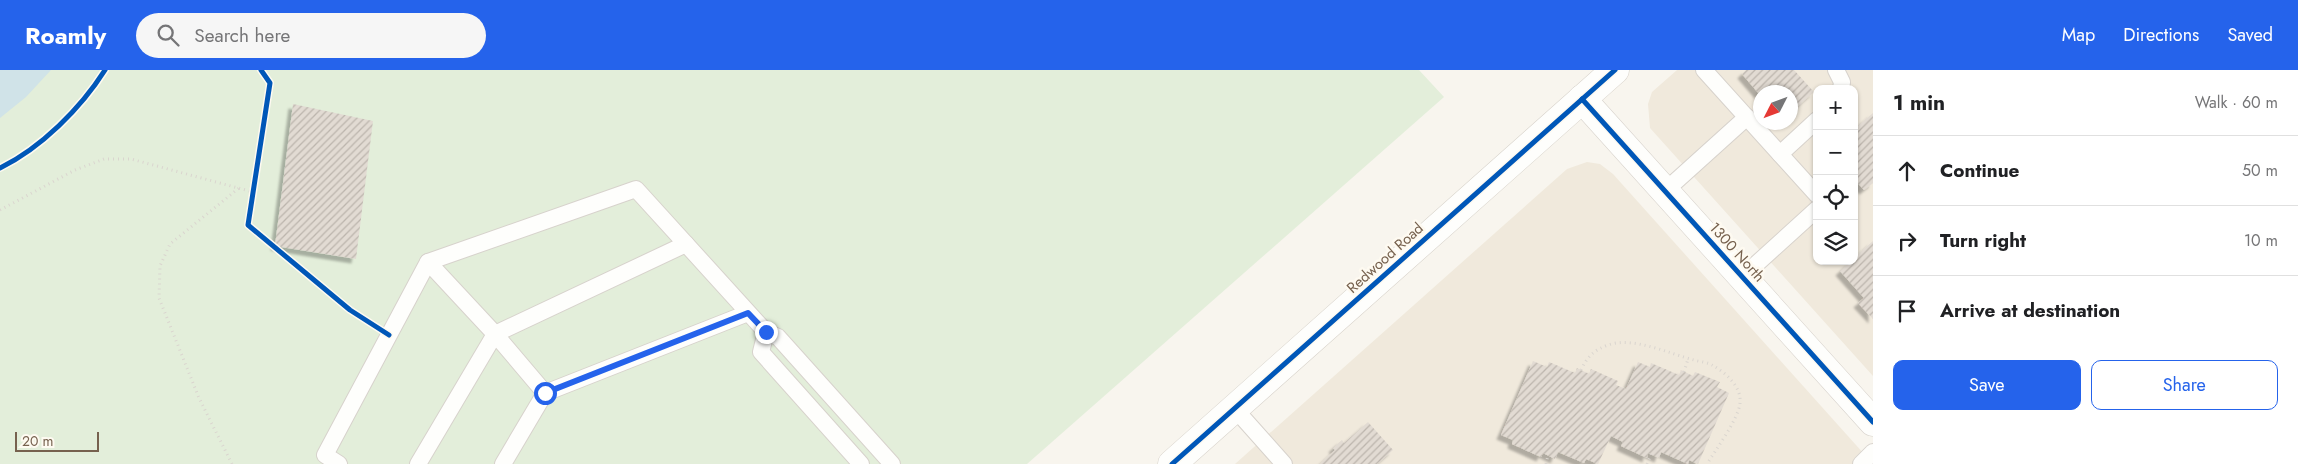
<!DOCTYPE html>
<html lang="en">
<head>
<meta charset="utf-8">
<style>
	body { margin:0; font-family:Jost,sans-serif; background:#f6f6f6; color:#202124 }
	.controls { position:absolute; right:15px; top:15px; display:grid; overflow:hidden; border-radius:10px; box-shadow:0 1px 4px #0004 }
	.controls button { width:45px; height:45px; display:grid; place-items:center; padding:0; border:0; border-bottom:1px solid #e0e0e0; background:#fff; color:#202124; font:25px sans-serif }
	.compass { position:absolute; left:1753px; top:15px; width:45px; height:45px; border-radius:50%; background:#fff; box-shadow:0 1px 4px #0004; rotate:228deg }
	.scale { position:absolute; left:15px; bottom:12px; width:84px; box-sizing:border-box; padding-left:5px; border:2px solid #76614e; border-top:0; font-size:14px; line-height:18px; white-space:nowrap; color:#76614e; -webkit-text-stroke:4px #fefaf1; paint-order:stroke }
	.stop { position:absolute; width:15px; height:15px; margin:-11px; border:4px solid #2563eb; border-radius:50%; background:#fff }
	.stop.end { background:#2563eb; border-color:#fff; box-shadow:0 1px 5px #0008 }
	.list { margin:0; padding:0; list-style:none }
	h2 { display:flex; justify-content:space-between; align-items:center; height:65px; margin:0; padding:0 20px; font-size:21px }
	h2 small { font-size:16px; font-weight:400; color:#757577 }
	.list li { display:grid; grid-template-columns:32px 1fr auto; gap:15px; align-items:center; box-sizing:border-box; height:70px; padding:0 20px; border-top:1px solid #e0e0e0 }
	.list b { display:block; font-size:19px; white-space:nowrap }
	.list em { font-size:16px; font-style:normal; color:#757577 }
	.actions { display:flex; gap:10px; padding:15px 20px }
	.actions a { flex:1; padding:11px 0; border:1px solid #2563eb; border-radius:10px; text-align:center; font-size:18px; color:#2563eb }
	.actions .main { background:#2563eb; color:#fff }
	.icon { flex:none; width:28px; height:28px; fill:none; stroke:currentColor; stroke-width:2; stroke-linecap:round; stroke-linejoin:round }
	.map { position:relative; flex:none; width:1873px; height:394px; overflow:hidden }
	header { display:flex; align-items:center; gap:30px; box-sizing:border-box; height:70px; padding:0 25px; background:#2563eb; color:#fff }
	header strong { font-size:24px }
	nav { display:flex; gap:28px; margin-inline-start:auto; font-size:18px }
	.search { width:350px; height:45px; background:#f6f6f6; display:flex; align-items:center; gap:12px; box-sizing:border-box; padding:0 18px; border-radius:28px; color:#757577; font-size:19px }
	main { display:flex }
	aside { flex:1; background:#fff }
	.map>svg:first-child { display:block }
	.residential { fill:#f0e9dc; fill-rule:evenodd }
	.green { fill:#e3eeda }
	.water { fill:#d0e3e8 }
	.building { fill:url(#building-hatch); filter:url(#shadow) }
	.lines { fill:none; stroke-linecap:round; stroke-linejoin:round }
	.service-casing { stroke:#d7d2cc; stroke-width:18 }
	.minor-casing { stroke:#d7d2cc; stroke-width:29 }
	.secondary-casing { stroke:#d6d1c9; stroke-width:29 }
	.path { stroke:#dad5cf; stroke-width:3; stroke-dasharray:1 4; stroke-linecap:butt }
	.service { stroke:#fefefc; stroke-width:16 }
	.minor { stroke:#fefefc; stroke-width:28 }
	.secondary { stroke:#fefefc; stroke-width:28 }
	.cycleway-casing { stroke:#fefaf1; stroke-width:8 }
	.cycleway { stroke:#0057b8; stroke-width:5 }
	.route { stroke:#2563eb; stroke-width:6 }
	.labels { text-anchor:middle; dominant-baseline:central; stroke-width:5; stroke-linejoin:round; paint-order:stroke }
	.street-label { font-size:15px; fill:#76614e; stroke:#fefaf1 }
</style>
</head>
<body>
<header>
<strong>Roamly</strong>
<div class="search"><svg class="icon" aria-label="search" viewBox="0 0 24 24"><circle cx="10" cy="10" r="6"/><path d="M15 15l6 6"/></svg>Search here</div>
<nav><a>Map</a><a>Directions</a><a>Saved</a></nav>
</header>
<main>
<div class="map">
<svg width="1873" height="394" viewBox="0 0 1873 394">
	<defs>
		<pattern id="building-hatch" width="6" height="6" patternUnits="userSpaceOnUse" patternTransform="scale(1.25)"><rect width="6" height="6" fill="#e2dbd3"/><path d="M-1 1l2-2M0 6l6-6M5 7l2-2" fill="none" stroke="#bcb5ad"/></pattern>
		<filter id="shadow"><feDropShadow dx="-4.5" dy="4.5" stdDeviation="1" flood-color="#0004"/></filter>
	</defs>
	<rect width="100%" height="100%" fill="#f8f5ee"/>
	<g class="residential">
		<path d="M1677 0H1873V306L1650 58 1648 34 1652 22ZM1817 19H1854V191H1817ZM1760 22H1790V52H1760Z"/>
		<path d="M1587 92 1600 94 1613 104 1873 394H1235L1567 99Z"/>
	</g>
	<path class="green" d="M0 0H1419L1444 27 1027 394H0Z"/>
	<path class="water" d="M0 0H51L26 27 0 48Z"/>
	<g class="building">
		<path d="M1746 0H1794L1814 22 1790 43V22H1760V25L1742 4Z"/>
		<path d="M293 34 373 51 356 189 275 176Z"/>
		<path d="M1873 43V113L1864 120 1854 109V59Z"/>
		<path d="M1873 171V249L1858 233 1864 228 1840 201 1851 191H1854V188Z"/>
		<path d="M1533 291 1547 297 1549 292 1575 303 1577 298 1589 304 1591 299 1618 311 1616 315 1626 319 1638 292 1650 297 1651 293 1679 305 1681 300 1693 306 1695 302 1720 312 1717 317 1729 323 1698 394 1689 390 1688 394 1661 382 1659 388 1648 383 1647 388 1621 376 1623 372 1611 366 1598 394 1586 389 1584 393 1558 382 1555 389 1543 383 1541 387 1512 374 1513 370 1501 365Z"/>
		<path d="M1368 352 1393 380 1377 394H1320L1335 380 1333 378 1342 370 1344 373Z"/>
	</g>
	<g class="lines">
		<defs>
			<g id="service">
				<path d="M1704 0 1817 125"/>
				<path d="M1836 0 1842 12 1841 19"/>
				<path d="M1780 84 1817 50"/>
				<path d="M1665 121 1747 47"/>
				<path d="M428 192 495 264 545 323"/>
				<path d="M1742 207 1817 139"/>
				<path d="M766 262 761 282 861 394"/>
				<path d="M1235 339 1284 394"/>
				<path d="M339 394 325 385 428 192 636 119 766 262 778 267 892 394"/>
				<path d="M418 394 495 264 686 174"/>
				<path d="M503 394 545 323 748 243"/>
				<path d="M1861 394 1873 382"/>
			</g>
			<path id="minor" d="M1582 29 1873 352"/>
			<path id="secondary" d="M1172 394 1615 0"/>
		</defs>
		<use href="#service" class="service-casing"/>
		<use href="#minor" class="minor-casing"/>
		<use href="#secondary" class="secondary-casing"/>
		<g class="path">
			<path d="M0 140 75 100 104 89H131L253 122"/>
			<path d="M1581 300C1587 287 1594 280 1608 275 1633 266 1670 284 1694 290 1700 292 1707 292 1712 295 1725 302 1742 317 1740 333 1739 348 1715 381 1707 394"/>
			<path d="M1684 302 1688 289"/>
			<path d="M232 394 199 328 159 228 160 196 170 174 239 118"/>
			<path d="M1546 394 1548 385"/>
			<path d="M1647 394 1651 384"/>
		</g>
		<use href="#service" class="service"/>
		<use href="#minor" class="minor"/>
		<use href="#secondary" class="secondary"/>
		<defs>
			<g id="cycleway">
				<path d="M261 0 270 13 248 155 350 240 389 265"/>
				<path d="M1582 29 1873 352"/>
				<path d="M0 98C41 78 81 38 105 0"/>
				<path d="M1172 394 1615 0"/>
			</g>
		</defs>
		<use href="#cycleway" class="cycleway-casing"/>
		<use href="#cycleway" class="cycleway"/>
	</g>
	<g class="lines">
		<path class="route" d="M545 323 748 243 766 262"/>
	</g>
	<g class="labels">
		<g class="street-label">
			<text transform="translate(1737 182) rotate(48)">1300 North</text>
			<text transform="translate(1385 188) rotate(-42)">Redwood Road</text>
		</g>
	</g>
</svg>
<div class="controls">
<button>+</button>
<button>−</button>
<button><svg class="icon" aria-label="locate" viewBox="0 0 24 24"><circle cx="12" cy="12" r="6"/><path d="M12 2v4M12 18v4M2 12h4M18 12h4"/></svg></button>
<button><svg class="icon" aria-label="layers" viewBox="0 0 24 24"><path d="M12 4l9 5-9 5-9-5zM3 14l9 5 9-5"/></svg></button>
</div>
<svg class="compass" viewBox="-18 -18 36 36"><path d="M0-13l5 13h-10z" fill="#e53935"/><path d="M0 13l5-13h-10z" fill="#757577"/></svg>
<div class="scale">20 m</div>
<div class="stop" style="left:545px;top:323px"></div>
<div class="stop end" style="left:766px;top:262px"></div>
</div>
<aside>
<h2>1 min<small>Walk · 60 m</small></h2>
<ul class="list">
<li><svg class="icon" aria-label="ahead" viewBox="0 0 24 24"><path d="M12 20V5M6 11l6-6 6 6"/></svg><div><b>Continue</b></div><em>50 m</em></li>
<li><svg class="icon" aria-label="right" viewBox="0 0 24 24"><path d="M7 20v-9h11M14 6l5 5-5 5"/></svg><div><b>Turn right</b></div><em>10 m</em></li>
<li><svg class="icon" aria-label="arrive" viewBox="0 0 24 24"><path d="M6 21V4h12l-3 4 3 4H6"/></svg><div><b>Arrive at destination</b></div></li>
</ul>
<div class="actions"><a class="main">Save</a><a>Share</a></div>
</aside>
</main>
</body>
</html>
